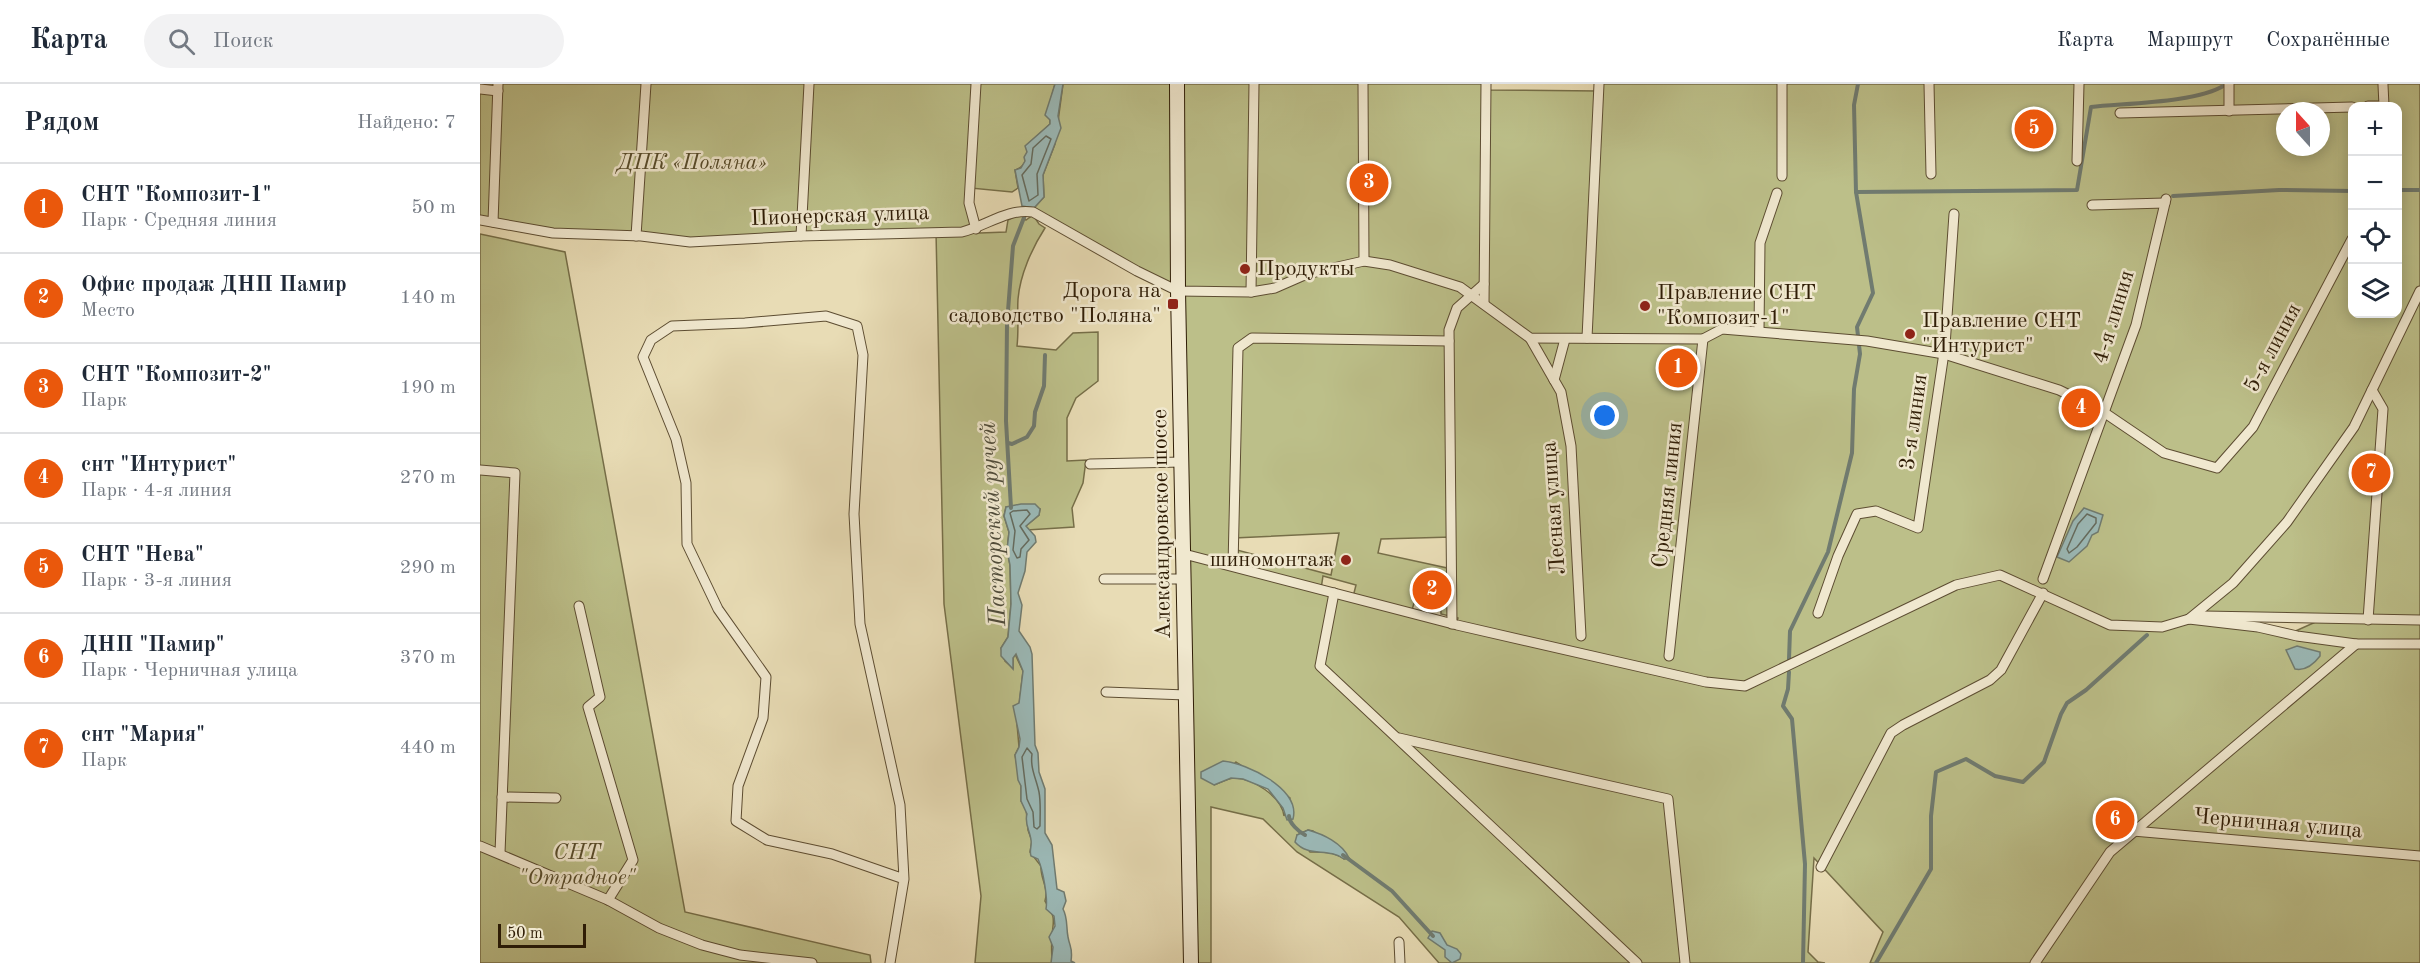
<!DOCTYPE html>
<html lang="ru">
<head>
<meta charset="utf-8">
<style>
	body { margin:0; font-family:"Old Standard TT",serif; background:#f2f2f3; color:#1f2937 }
	.controls { position:absolute; right:18px; top:18px; display:grid; overflow:hidden; border-radius:12px; box-shadow:0 3px 15px #0003 }
	.controls button { width:54px; height:54px; display:grid; place-items:center; padding:0; border:0; border-bottom:2px solid #e0e1e3; background:#fff; color:#1f2937; font:30px sans-serif }
	.compass { position:absolute; left:1796px; top:18px; width:54px; height:54px; border-radius:50%; background:#fff; box-shadow:0 3px 15px #0003; rotate:339deg }
	.scale { position:absolute; left:18px; bottom:15px; width:88px; box-sizing:border-box; padding-left:6px; border:3px solid #2f1d06; border-top:0; font-size:16px; line-height:21px; white-space:nowrap; color:#2f1d06; -webkit-text-stroke:4px #f0e8cf; paint-order:stroke }
	.you { position:absolute; left:1125px; top:332px; width:21px; height:21px; margin:-15px; border:4px solid #fff; border-radius:50%; background:#1a73e8; box-shadow:0 0 0 9px #1a73e833 }
	.badge { display:grid; place-items:center; width:39px; height:39px; border-radius:50%; background:#ea580c; color:#fff; font-size:20px; font-weight:700 }
	.pin { position:absolute; translate:-50% -50%; border:3px solid #fff; box-shadow:0 2px 6px #0006 }
	.list { margin:0; padding:0; list-style:none }
	h2 { display:flex; justify-content:space-between; align-items:center; height:78px; margin:0; padding:0 24px; font-size:26px }
	h2 small { font-size:20px; font-weight:400; color:#747a83 }
	.list li { display:grid; grid-template-columns:39px 1fr auto; gap:18px; align-items:center; box-sizing:border-box; height:90px; padding:0 24px; border-top:2px solid #e0e1e3 }
	.list b { display:block; font-size:22px; white-space:nowrap }
	.list p { margin:0; font-size:20px; white-space:nowrap; color:#747a83 }
	.list em { font-size:20px; font-style:normal; color:#747a83 }
	.icon { flex:none; width:33px; height:33px; fill:none; stroke:currentColor; stroke-width:2; stroke-linecap:round; stroke-linejoin:round }
	.map { position:relative; flex:none; width:1940px; height:879px; overflow:hidden }
	header { display:flex; align-items:center; gap:36px; box-sizing:border-box; height:84px; padding:0 30px; background:#fff; border-bottom:2px solid #e0e1e3 }
	header strong { font-size:28px }
	nav { display:flex; gap:33px; margin-inline-start:auto; font-size:21px }
	.search { width:420px; height:54px; background:#f2f2f3; display:flex; align-items:center; gap:15px; box-sizing:border-box; padding:0 21px; border-radius:33px; color:#747a83; font-size:22px }
	main { display:flex }
	aside { flex:1; background:#fff }
	.map>svg:first-child { display:block }
	.green { fill:#bcbf89; stroke:#766e48; stroke-width:1.5; fill-rule:evenodd }
	.water { fill:#9bb9b7; stroke:#707b70; stroke-width:1.5 }
	.lines { fill:none; stroke-linecap:round; stroke-linejoin:round }
	.shore { stroke:#656b5e; stroke-width:1.5 }
	.stream { stroke:#707b70; stroke-width:4 }
	.street-casing { stroke:#5d4d32; stroke-width:11 }
	.secondary-casing { stroke:#2f1d06; stroke-width:16 }
	.street { stroke:#f0e8cf; stroke-width:9 }
	.secondary { stroke:#f0e8cf; stroke-width:14 }
	.poi-dot { fill:#8f2418; stroke:#f0e8cf; stroke-width:2 }
	.labels { text-anchor:middle; dominant-baseline:central; stroke-width:5; stroke-linejoin:round; paint-order:stroke }
	.park-label { font-size:22px; font-style:italic; fill:#594e2d; stroke:#f0e8cf }
	.street-label { font-size:22px; fill:#2f1d06; stroke:#f0e8cf }
	.poi-label { font-size:22px; fill:#2f1d06; stroke:#f0e8cf; text-anchor:start }
	.water-label { font-size:24px; font-style:italic; fill:#4f4c3b; stroke:#f0e8cf }
</style>
</head>
<body>
<header>
<strong>Карта</strong>
<div class="search"><svg class="icon" aria-label="search" viewBox="0 0 24 24"><circle cx="10" cy="10" r="6"/><path d="M15 15l6 6"/></svg>Поиск</div>
<nav><a>Карта</a><a>Маршрут</a><a>Сохранённые</a></nav>
</header>
<main>
<aside>
<h2>Рядом<small>Найдено: 7</small></h2>
<ul class="list">
<li><span class="badge">1</span><div><b>СНТ &quot;Композит-1&quot;</b><p>Парк · Средняя линия</p></div><em>50 m</em></li>
<li><span class="badge">2</span><div><b>Офис продаж ДНП Памир</b><p>Место</p></div><em>140 m</em></li>
<li><span class="badge">3</span><div><b>СНТ &quot;Композит-2&quot;</b><p>Парк</p></div><em>190 m</em></li>
<li><span class="badge">4</span><div><b>снт &quot;Интурист&quot;</b><p>Парк · 4-я линия</p></div><em>270 m</em></li>
<li><span class="badge">5</span><div><b>СНТ &quot;Нева&quot;</b><p>Парк · 3-я линия</p></div><em>290 m</em></li>
<li><span class="badge">6</span><div><b>ДНП &quot;Памир&quot;</b><p>Парк · Черничная улица</p></div><em>370 m</em></li>
<li><span class="badge">7</span><div><b>снт &quot;Мария&quot;</b><p>Парк</p></div><em>440 m</em></li>
</ul>
</aside>
<div class="map">
<svg width="1940" height="879" viewBox="0 0 1940 879">
	<rect width="100%" height="100%" fill="#e8dcb5"/>
	<filter id="stains"><feTurbulence type="fractalNoise" baseFrequency=".00333" numOctaves="4"/><feColorMatrix values="0 0 0 0 .2 0 0 0 0 .09 0 0 0 0 .02 0 0 0 .5 -.17"/></filter>
	<radialGradient id="worn" r=".72"><stop offset=".6" stop-color="#630" stop-opacity="0"/><stop offset="1" stop-color="#630" stop-opacity=".3"/></radialGradient>
	<g class="green">
		<path d="M0 0H575L570 18V40L546 62C549 73 545 83 535 86L538 104 532 108 491 104 497 147 500 149 526 148 528 136 540 130 546 136 553 131 559 140 565 144C552 164 540 191 538 215 537 230 539 246 537 262L576 266 593 249 618 248V297L596 314 587 334V377L606 376 603 399 592 424 594 443 547 446 546 442 559 431 560 425 526 423 524 432 529 448 527 466 530 481 531 520 528 553 521 564 525 577 533 584V574L535 570 543 587 537 640 539 663 535 671 541 702V717L546 724 548 746 552 757 550 768 561 782C560 794 569 804 565 817 577 837 573 833 572 854 571 863 572 871 572 879H495L501 812 464 520 456 148 210 158 73 149 0 136Z"/>
		<path d="M583 0H1006V6L1119 7V0H1940V879H1390L1403 848 1334 774 1328 868 1338 878 1345 879H959L919 833 817 768 783 735 731 723V879H711L700 207 554 124 564 113 563 91 575 60ZM1872 22H1918V230H1872ZM1805 27H1841V63H1805ZM859 449 851 491 753 465 754 454ZM972 453V485L898 469 901 455ZM843 492 876 501 873 513 841 505ZM935 516 961 519V530L978 534 976 541 931 529ZM1715 531 1840 536 1809 550ZM756 678 810 714 804 732C802 713 772 693 753 694 747 695 740 699 734 701ZM828 746 833 747 869 774 864 775C853 767 843 768 830 768L817 751Z"/>
		<path d="M0 150 85 168 205 828 390 871 391 879H0Z"/>
	</g>
	<g class="water">
		<path d="M575 0H583L578 32 581 44 563 91 564 113 554 124 542 122 535 86 541 84 545 77 544 73 547 68 545 62 570 40V36L565 31Z"/>
		<path d="M541 420H555L560 425 559 431 546 442 555 452 556 458 547 468 545 487 538 509 542 521 539 547 550 563 552 570 555 661 558 669 559 688 565 705V749L572 761 577 805 584 808 586 817 583 825C588 834 586 843 588 853 590 864 593 864 591 877L595 879H571L573 863 569 853 575 842 574 832 566 825C568 814 563 786 558 775L551 772C549 766 552 763 551 756 550 747 544 739 547 730L541 717V702L538 696 535 671 539 663 540 655 533 622 539 619 543 587 536 570 533 574V585L521 572V564L528 553 531 520 530 481 527 466 529 448 524 432 526 423Z"/>
		<path d="M1604 424 1623 431 1618 448 1612 451 1607 462 1589 478 1577 473 1593 437Z"/>
		<path d="M1817 562 1840 568V572C1834 580 1825 587 1815 585L1806 566Z"/>
		<path d="M743 677C767 679 821 705 813 735L807 736 803 724 788 705 763 695 751 694 734 701 721 694V688Z"/>
		<path d="M828 746C843 750 862 759 869 774L864 775C848 763 829 774 815 758L817 751Z"/>
		<path d="M952 847 960 849 967 861 977 865 981 870 980 875 972 879 965 873V866L948 854Z"/>
	</g>
	<g class="lines">
		<g class="shore">
			<path d="M566 52 571 55 557 90 558 111 549 117 542 91 551 80 553 64Z"/>
			<path d="M547 426 550 430 540 442 549 456 541 465 540 473 537 474 533 466 535 447 530 429 533 427Z"/>
			<path d="M1607 430 1616 434V439L1597 463 1589 469 1587 465 1598 440Z"/>
			<path d="M547 664 552 670C550 684 556 694 559 708 561 719 560 731 560 742L557 745 554 743 553 728 547 715 542 673Z"/>
		</g>
		<g class="stream">
			<path d="M1918 106H1940"/>
			<path d="M1376 108 1597 106 1611 23C1647 19 1716 19 1745 1"/>
			<path d="M1693 112 1799 106 1872 107"/>
			<path d="M528 359 532 360 547 353 554 342 555 328 564 302 565 271"/>
			<path d="M531 424 526 337 527 240 533 162 545 131"/>
			<path d="M1309 575 1310 547 1348 468 1372 369 1374 305 1380 270 1377 243 1393 209 1376 108 1374 21 1378 0"/>
			<path d="M1309 588 1308 605 1303 622 1312 635 1325 780 1323 879"/>
			<path d="M809 732C809 739 819 748 825 751"/>
			<path d="M863 771 912 807 953 852"/>
			<path d="M1396 879 1451 785V732L1456 688 1486 675 1515 692 1543 698 1564 678 1581 630 1587 619 1606 606 1667 551"/>
		</g>
		<defs>
			<g id="street">
				<path d="M496 0 489 119 496 145"/>
				<path d="M883 0 884 177"/>
				<path d="M1302 0V92"/>
				<path d="M1449 0 1451 90"/>
				<path d="M1903 1 1904 22"/>
				<path d="M0 5 18 7"/>
				<path d="M1888 22H1904"/>
				<path d="M1749 27V0"/>
				<path d="M1640 29 1872 23"/>
				<path d="M1597 77 1599 0"/>
				<path d="M1612 121 1685 119"/>
				<path d="M0 136 73 149 161 152 210 158 320 152 482 148C506 142 528 124 553 128L657 187 698 207 771 208 795 204 827 190 884 177 910 181 980 203 1050 254 1223 255 1242 245 1387 257 1464 270 1579 306 1622 327 1684 369 1737 384 1773 343 1872 155"/>
				<path d="M13 138 18 0"/>
				<path d="M156 152 166 0"/>
				<path d="M321 152 329 0"/>
				<path d="M771 208 774 0"/>
				<path d="M1004 220 1006 0"/>
				<path d="M1279 247 1280 159 1297 109"/>
				<path d="M1050 254 1081 308 1091 362 1101 552"/>
				<path d="M1107 254 1119 0"/>
				<path d="M1074 296 1085 255"/>
				<path d="M610 380 702 378"/>
				<path d="M0 386 35 389 20 769"/>
				<path d="M704 470 977 541 1226 598 1265 602 1476 501 1520 491 1630 541 1682 543 1709 535 1778 543 1817 552 1876 560H1940"/>
				<path d="M753 482 758 264 772 254 969 257"/>
				<path d="M624 495H705"/>
				<path d="M1563 495 1656 241 1686 115"/>
				<path d="M854 509 840 582 1157 879"/>
				<path d="M99 522 120 613 108 623 153 776 128 816"/>
				<path d="M1338 529 1358 472 1377 430 1396 427 1438 444 1465 262 1474 130"/>
				<path d="M1723 532 1940 536"/>
				<path d="M1709 535 1753 499 1807 438 1874 343 1940 207"/>
				<path d="M1888 536 1903 325 1892 306"/>
				<path d="M972 540 969 246 977 224 1004 200"/>
				<path d="M1189 572 1223 255"/>
				<path d="M626 608 706 611"/>
				<path d="M919 654 1188 715 1205 879"/>
				<path d="M22 713 76 714"/>
				<path d="M1653 747 1940 772"/>
				<path d="M0 762 128 816 179 844 222 861 260 871 332 879"/>
				<path d="M1341 783 1411 649 1423 641 1510 596 1521 586 1563 509"/>
				<path d="M919 858 920 879"/>
				<path d="M410 879 424 795 420 721 380 540 374 430 383 271 377 242 346 232 265 239 192 242 171 256 163 273 196 355 206 399 207 460 238 525 286 593 283 634 258 702 256 737 287 756 352 770 424 795"/>
				<path d="M1555 879 1630 768 1876 560"/>
			</g>
			<path id="secondary" d="M697 0 698 207 711 879"/>
		</defs>
		<use href="#street" class="street-casing"/>
		<use href="#secondary" class="secondary-casing"/>
		<use href="#street" class="street"/>
		<use href="#secondary" class="secondary"/>
	</g>
	<g class="poi-dot">
		<circle cx="765" cy="185" r="6"/>
		<rect x="687" y="214" width="12" height="12" rx="3"/>
		<circle cx="1165" cy="222" r="6"/>
		<circle cx="1430" cy="250" r="6"/>
		<circle cx="866" cy="476" r="6"/>
	</g>
	<g class="labels">
		<g class="park-label">
			<text x="212" y="79">ДПК «Поляна»</text>
			<text x="97" y="769">СНТ<tspan x="97" dy="25">"Отрадное"</tspan></text>
		</g>
		<g class="street-label">
			<text transform="translate(360 132) rotate(-2)">Пионерская улица</text>
			<text transform="translate(1634 233) rotate(-73)">4-я линия</text>
			<text transform="translate(1793 264) rotate(-62)">5-я линия</text>
			<text transform="translate(1434 338) rotate(-82)">3-я линия</text>
			<text transform="translate(1188 411) rotate(-84)">Средняя линия</text>
			<text transform="translate(1074 424) rotate(-94)">Лесная улица</text>
			<text transform="translate(682 440) rotate(-91)">Александровское шоссе</text>
			<text transform="translate(1798 740) rotate(5)">Черничная улица</text>
		</g>
		<g class="poi-label">
			<text x="777" y="185">Продукты</text>
			<text x="681" y="207" text-anchor="end">Дорога на<tspan x="681" dy="25">садоводство "Поляна"</tspan></text>
			<text x="1177" y="209">Правление СНТ<tspan x="1177" dy="25">"Композит-1"</tspan></text>
			<text x="1442" y="237">Правление СНТ<tspan x="1442" dy="25">"Интурист"</tspan></text>
			<text x="854" y="476" text-anchor="end">шиномонтаж</text>
		</g>
		<g class="water-label">
			<text transform="translate(514 440) rotate(-93)">Пасторский ручей</text>
		</g>
	</g>
	<rect width="100%" height="100%" filter="url(#stains)"/>
	<rect width="100%" height="100%" fill="url(#worn)"/>
</svg>
<div class="controls">
<button>+</button>
<button>−</button>
<button><svg class="icon" aria-label="locate" viewBox="0 0 24 24"><circle cx="12" cy="12" r="6"/><path d="M12 2v4M12 18v4M2 12h4M18 12h4"/></svg></button>
<button><svg class="icon" aria-label="layers" viewBox="0 0 24 24"><path d="M12 4l9 5-9 5-9-5zM3 14l9 5 9-5"/></svg></button>
</div>
<svg class="compass" viewBox="-18 -18 36 36"><path d="M0-13l5 13h-10z" fill="#e53935"/><path d="M0 13l5-13h-10z" fill="#747a83"/></svg>
<div class="scale">50 m</div>
<div class="you"></div>
<div class="pin badge" style="left:1198px;top:284px">1</div>
<div class="pin badge" style="left:952px;top:506px">2</div>
<div class="pin badge" style="left:889px;top:99px">3</div>
<div class="pin badge" style="left:1601px;top:324px">4</div>
<div class="pin badge" style="left:1554px;top:45px">5</div>
<div class="pin badge" style="left:1635px;top:736px">6</div>
<div class="pin badge" style="left:1891px;top:389px">7</div>
</div>
</main>
</body>
</html>
